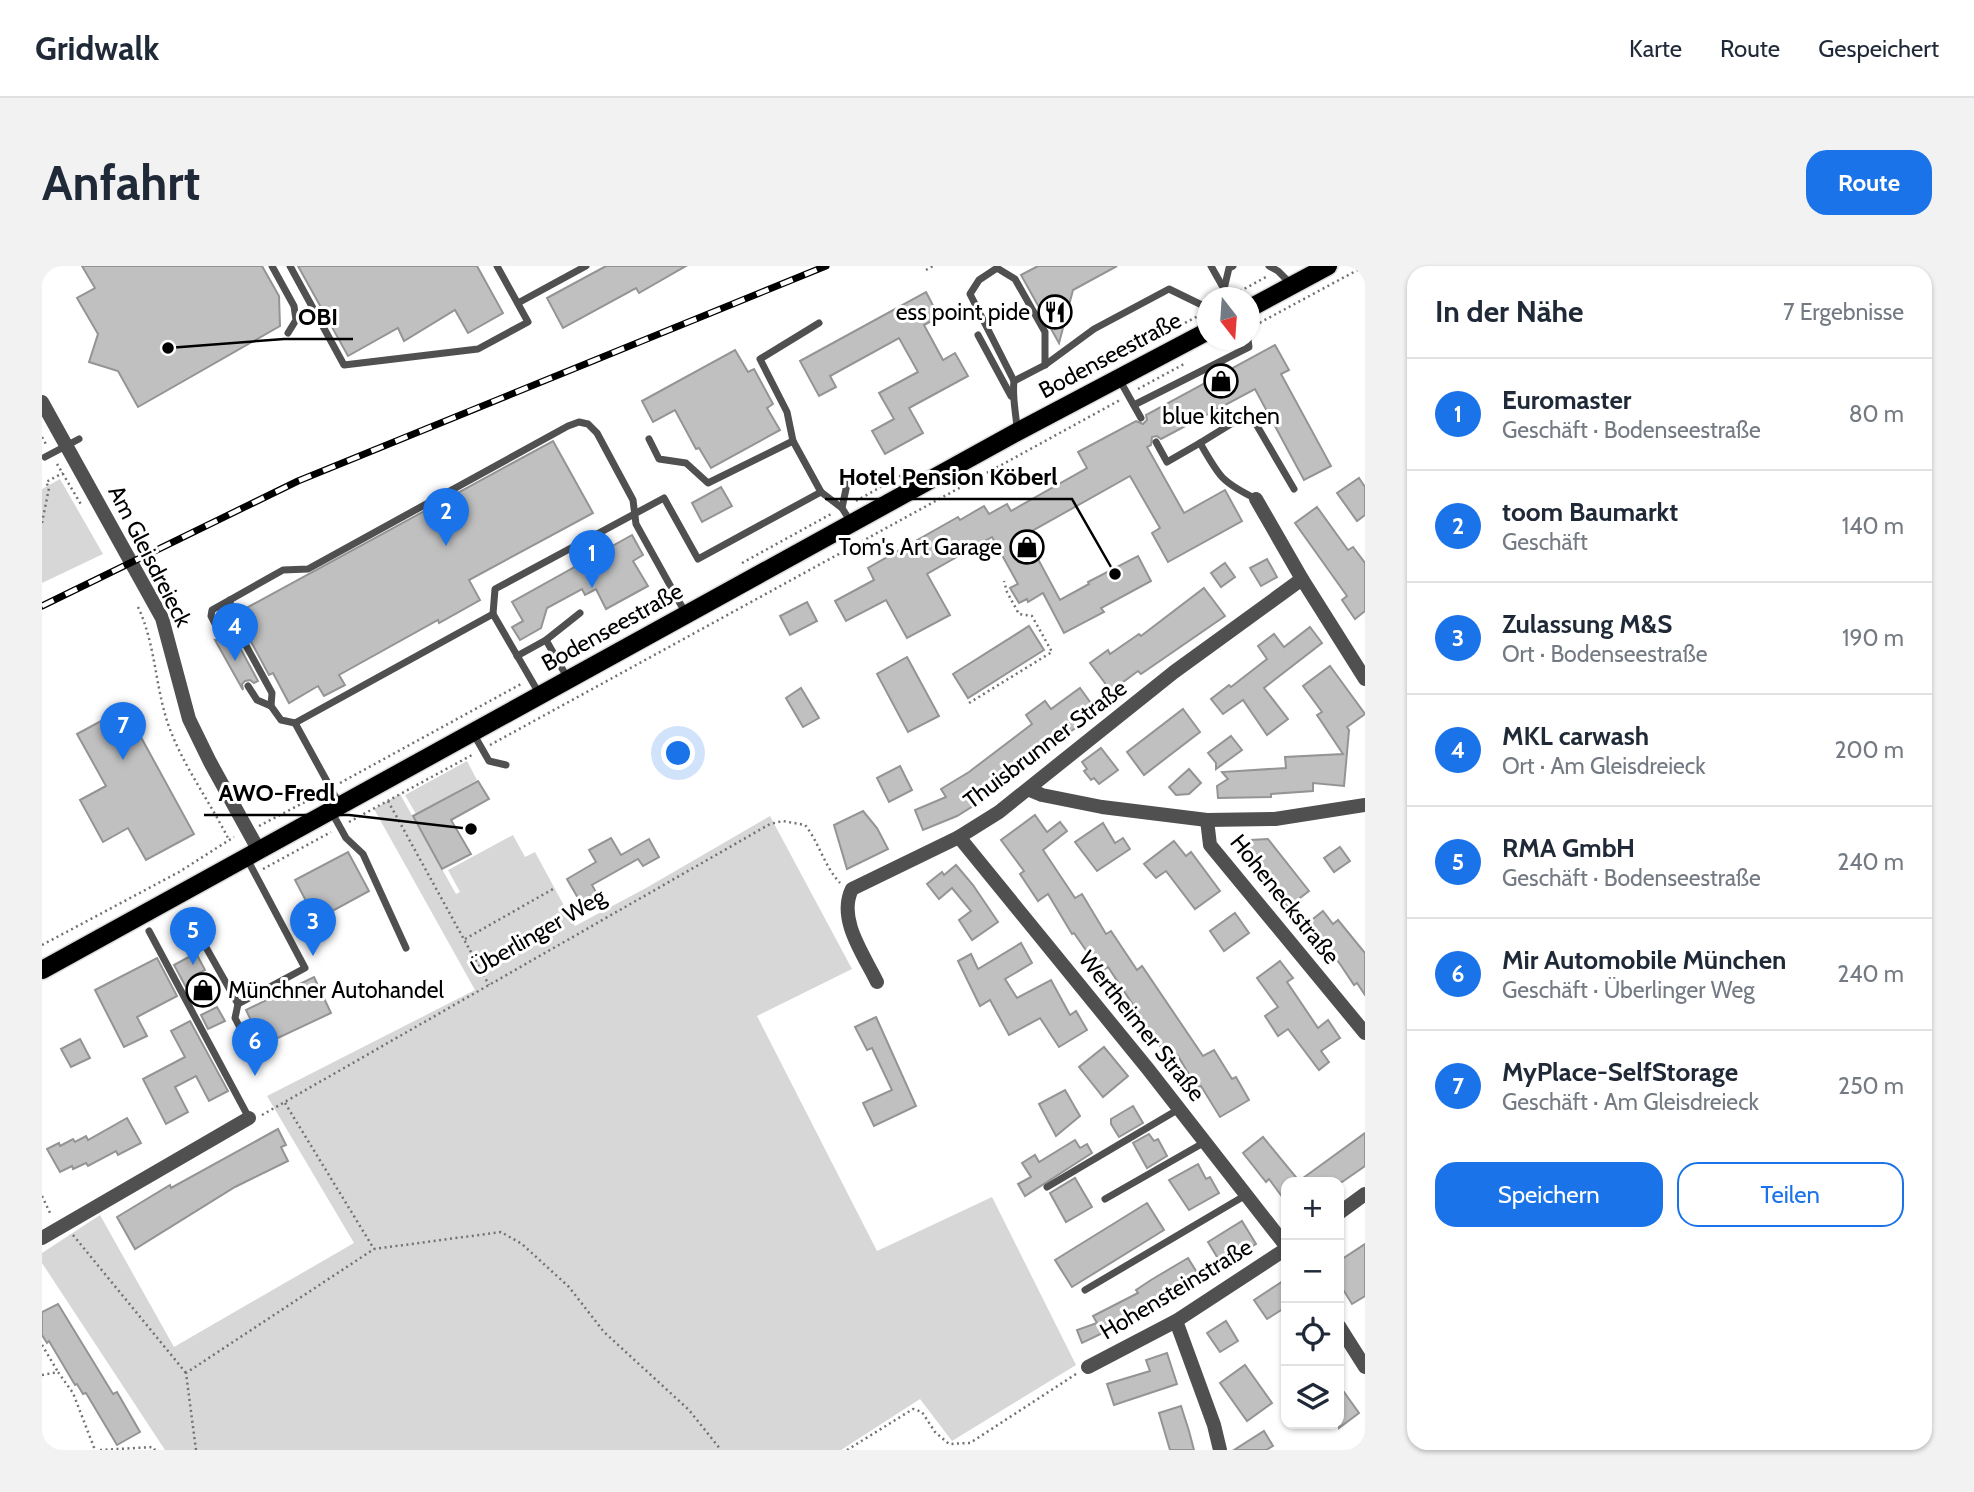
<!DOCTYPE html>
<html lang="de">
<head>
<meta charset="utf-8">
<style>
	body { margin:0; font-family:Cabin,sans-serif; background:#f2f2f3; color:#1f2937 }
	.controls { position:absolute; right:21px; bottom:21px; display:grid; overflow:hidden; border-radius:14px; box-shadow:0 2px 5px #0004 }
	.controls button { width:63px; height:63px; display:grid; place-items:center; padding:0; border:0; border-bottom:2px solid #e0e1e3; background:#fff; color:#1f2937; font:35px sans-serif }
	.compass { position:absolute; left:1155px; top:21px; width:63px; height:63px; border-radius:50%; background:#fff; box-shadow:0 2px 5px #0004; rotate:163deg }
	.you { position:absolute; left:637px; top:488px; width:24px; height:24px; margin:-18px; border:5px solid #fff; border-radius:50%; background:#1a73e8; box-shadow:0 0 0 10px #1a73e833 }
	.badge { display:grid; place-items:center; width:46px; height:46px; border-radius:50%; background:#1a73e8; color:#fff; font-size:23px; font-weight:700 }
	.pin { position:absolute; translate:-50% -58px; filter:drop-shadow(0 2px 4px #0008) }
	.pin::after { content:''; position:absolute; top:37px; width:24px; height:21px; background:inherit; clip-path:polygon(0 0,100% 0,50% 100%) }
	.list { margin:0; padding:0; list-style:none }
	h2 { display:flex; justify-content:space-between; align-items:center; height:91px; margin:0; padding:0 28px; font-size:30px }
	h2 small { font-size:23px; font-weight:400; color:#747a83 }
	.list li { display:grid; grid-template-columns:46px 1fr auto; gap:21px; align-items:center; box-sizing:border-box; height:112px; padding:0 28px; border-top:2px solid #e0e1e3 }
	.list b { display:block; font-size:26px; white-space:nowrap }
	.list p { margin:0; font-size:23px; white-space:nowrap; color:#747a83 }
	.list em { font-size:23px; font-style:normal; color:#747a83 }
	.actions { display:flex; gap:14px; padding:21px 28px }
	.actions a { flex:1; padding:16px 0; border:2px solid #1a73e8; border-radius:21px; text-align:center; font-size:24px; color:#1a73e8 }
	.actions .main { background:#1a73e8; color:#fff }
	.icon { flex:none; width:38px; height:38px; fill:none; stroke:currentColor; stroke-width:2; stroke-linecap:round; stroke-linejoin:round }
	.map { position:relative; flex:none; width:1323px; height:1184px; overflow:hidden; border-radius:21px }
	header { display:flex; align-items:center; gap:42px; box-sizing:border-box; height:98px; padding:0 35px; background:#fff; border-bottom:2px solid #e0e1e3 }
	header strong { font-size:33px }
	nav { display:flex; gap:38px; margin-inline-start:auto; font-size:24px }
	.intro { display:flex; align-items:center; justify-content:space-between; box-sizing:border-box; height:168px; padding:0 42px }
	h1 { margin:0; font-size:49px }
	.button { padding:18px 32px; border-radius:21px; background:#1a73e8; color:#fff; font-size:24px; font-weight:700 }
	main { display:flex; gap:42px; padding:0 42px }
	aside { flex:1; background:#fff; border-radius:21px; box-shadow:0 2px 5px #0004 }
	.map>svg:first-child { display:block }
	.green { fill:#d7d7d7 }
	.building { fill:#c0c0c0; stroke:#949494; stroke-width:2 }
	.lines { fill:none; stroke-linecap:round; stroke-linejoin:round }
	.primary-casing { stroke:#dbdbdb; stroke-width:21 }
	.path { stroke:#727272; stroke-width:2.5; stroke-dasharray:2 3.5; stroke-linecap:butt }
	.service { stroke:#505050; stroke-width:7 }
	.minor { stroke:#505050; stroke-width:14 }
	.primary { stroke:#000; stroke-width:18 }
	.rail-casing { stroke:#000; stroke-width:7 }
	.rail { stroke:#fff; stroke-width:4.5; stroke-dasharray:13; stroke-linecap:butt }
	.service-bridge { stroke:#505050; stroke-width:7 }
	.labels { text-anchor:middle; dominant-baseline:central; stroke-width:6; stroke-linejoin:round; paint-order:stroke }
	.poi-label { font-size:23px; fill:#000; stroke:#fff; text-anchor:end }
	.street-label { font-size:23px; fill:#000; stroke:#fff }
	.leader { fill:none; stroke:#000; stroke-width:2.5 }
	.callout-dot { fill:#000; stroke:#fff; stroke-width:2.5 }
	.callout-label { font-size:24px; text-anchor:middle; font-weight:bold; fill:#000; stroke:#fff; stroke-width:6; stroke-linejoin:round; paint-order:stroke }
</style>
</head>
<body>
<header>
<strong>Gridwalk</strong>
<nav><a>Karte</a><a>Route</a><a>Gespeichert</a></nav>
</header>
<div class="intro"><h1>Anfahrt</h1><a class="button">Route</a></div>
<main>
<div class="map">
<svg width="1323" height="1184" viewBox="0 0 1323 1184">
	<rect width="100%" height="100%" fill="#fff"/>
	<g class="green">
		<path d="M18 213 61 288 0 317V223Z"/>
		<path d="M425 495 435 514 374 548 363 529Z"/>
		<path d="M358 528 414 628 418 626 406 604 471 569 483 591 493 586 533 660 604 622 728 550 810 703 715 750 835 985 950 931 1034 1099 910 1175 878 1133 799 1184H123L0 997V987L58 949 132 1081 312 977 225 830 433 724 332 543Z"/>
	</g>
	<g class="building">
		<path d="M40 0H220L237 30 238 60 96 141 76 105 47 96 56 68 35 32 53 22Z"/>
		<path d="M256 0H435L461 47 426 67 413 44 362 75 356 62 306 90Z"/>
		<path d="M564 0H644L597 27 594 22 521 62 505 32Z"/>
		<path d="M996 0H1075L1031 24 1017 77 979 9Z"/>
		<path d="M884 26 897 51 882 59 901 94 913 87 926 110 867 142 881 167 843 188 830 165 852 153 837 127 876 106 857 72 788 110 794 121 777 130 758 95Z"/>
		<path d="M1233 79 1247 104 1239 108 1289 200 1262 214 1213 123 1119 173 1115 170 1110 171 1109 179 1105 181 1142 247 1183 224 1200 255 1126 296 1110 267 1118 262 1088 210 983 269 1018 334 1047 318 1046 316 1096 290 1109 315 1059 342 1062 346 1022 367 1001 327 986 336 985 333 977 337 968 322 976 318 950 271 885 308 908 349 865 372 844 334 804 355 793 335 832 314 826 302 916 251 918 254 942 240 947 248 965 238 969 245 1045 202 1036 186 1094 155 1101 158 1105 154 1104 149Z"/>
		<path d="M693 84 706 106 712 103 731 138 725 142 738 164 669 202 657 182 654 183 633 144 611 156 600 135Z"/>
		<path d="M511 175 551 247 427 314 438 334 397 357 396 354 297 409 303 419 282 430 276 420 247 437 231 407 227 409 200 359 203 357 197 346Z"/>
		<path d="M1317 212 1323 221V249L1315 255 1295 227Z"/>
		<path d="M679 221 690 240 660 256 650 237Z"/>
		<path d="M1275 241 1306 284 1311 281 1323 297V345L1313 353 1300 334 1305 330 1253 257Z"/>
		<path d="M590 269 601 289 591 295 606 320 564 343 554 323 543 329 540 323 505 342 499 362 478 374 470 361 481 355 470 336Z"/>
		<path d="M1225 293 1235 311 1219 320 1208 302Z"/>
		<path d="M1183 297 1193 311 1179 321 1169 307Z"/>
		<path d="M1162 322 1183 350 1099 408 1096 405 1069 425 1048 397 1066 384 1068 388 1097 368 1099 370Z"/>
		<path d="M765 336 775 355 748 369 738 350Z"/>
		<path d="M987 360 1002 384 926 432 911 408Z"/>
		<path d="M1268 361 1280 377 1222 422 1246 453 1225 469 1201 434 1181 448 1169 433 1187 419 1189 421 1225 393 1216 380 1232 368 1242 381Z"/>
		<path d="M189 365 216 415 212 417 208 414 203 415 200 418 201 424 173 374 182 375 184 367Z"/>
		<path d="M865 391 897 450 866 466 835 408Z"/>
		<path d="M1288 400 1323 448 1305 461 1307 464 1302 520 1271 517V525L1229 528V531L1176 532 1175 520 1186 513 1180 506 1244 502 1243 491 1301 488 1275 449 1280 446 1261 420Z"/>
		<path d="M759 422 777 452 761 461 744 432Z"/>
		<path d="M1038 422 1056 447 992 490 993 492 975 506 972 503 948 521 952 527 915 550 881 564 873 544 904 531 899 523 927 506 990 458 984 449 1003 435 1009 443Z"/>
		<path d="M83 442 152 568 104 594 86 562 61 576 38 534 64 520 35 468Z"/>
		<path d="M1141 443 1158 466 1102 509 1085 486Z"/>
		<path d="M1189 470 1200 484 1174 503V497L1166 487Z"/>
		<path d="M1059 482 1076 504 1057 518 1052 512 1049 514 1042 505 1045 503 1040 496Z"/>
		<path d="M858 500 870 524 847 536 835 512Z"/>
		<path d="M1147 503 1159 517 1147 528 1134 529 1127 521Z"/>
		<path d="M436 515 447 533 409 554 429 588 400 603 371 550Z"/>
		<path d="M821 545 835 562 846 583 805 603 792 559Z"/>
		<path d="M993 549 1005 566 1018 556 1025 565 1001 584 1033 632 1040 628 1064 668 1069 665 1095 704 1100 700 1161 790 1172 784 1190 813 1194 811 1207 834 1178 851 1159 820 1155 822 1136 790 1128 795 1066 701 1059 706 1032 667 1030 668 1006 628 996 635 978 608 982 605 959 574Z"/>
		<path d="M1061 557 1073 577 1081 572 1088 583 1055 605 1033 576Z"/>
		<path d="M569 572 579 589 607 573 617 591 601 600 596 593 550 619 556 630 540 639 525 613 554 596 547 584Z"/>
		<path d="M1226 573 1267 625 1246 641 1200 580 1208 574Z"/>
		<path d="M1132 575 1144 590 1149 586 1178 625 1153 643 1124 605 1114 612 1102 598Z"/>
		<path d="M1298 581 1308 595 1292 606 1282 592Z"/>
		<path d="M306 586 327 625 274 654 253 614Z"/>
		<path d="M914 599 931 619 956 656 930 674 917 654 929 645 910 622 897 633 885 618 900 606 902 609Z"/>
		<path d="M1281 645 1291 658 1296 654 1323 687V729L1315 717 1312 719 1298 698 1266 657Z"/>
		<path d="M1193 647 1207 667 1182 685 1168 665Z"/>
		<path d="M979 677 990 697 963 713 975 732 1009 714 1028 749 1034 745 1045 764 1017 781 998 752 967 769 948 734 938 740 916 695 929 688 936 703Z"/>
		<path d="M154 687 163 704 157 707 162 716 146 725 132 699Z"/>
		<path d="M115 692 135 730 95 751 105 770 82 781 53 724Z"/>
		<path d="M1238 695 1251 712 1245 716 1276 762 1286 754 1298 772 1279 785 1287 796 1277 804 1246 763 1236 770 1223 750 1236 741 1215 712Z"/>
		<path d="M272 711 289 747 221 779 204 744Z"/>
		<path d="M175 741 183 755 166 763 159 749Z"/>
		<path d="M834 751 874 840 832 860 821 837 850 824 830 782 825 784 813 761Z"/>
		<path d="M148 755 186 825 167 835 154 810 133 821 146 846 124 858 101 813 143 791 129 765Z"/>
		<path d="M38 773 48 792 29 801 19 783Z"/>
		<path d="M1062 781 1086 810 1061 831 1037 801Z"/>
		<path d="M1023 824 1038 850 1014 870 997 838Z"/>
		<path d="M1091 840 1101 857 1077 871 1069 858V853Z"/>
		<path d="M85 852 99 877 76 889 74 885 46 900 44 897 31 903 30 900 18 906 5 883 17 877 18 880 31 873 33 876 44 870 46 874Z"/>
		<path d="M236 863 244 879 239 881 246 895 193 921 93 983 75 951 128 919 129 922Z"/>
		<path d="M1323 867V900L1300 916H1244V936L1227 913 1224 916 1201 887 1221 871 1257 915Z"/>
		<path d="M1107 868 1112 875 1116 873 1125 890 1105 902 1091 877Z"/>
		<path d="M1033 874 1038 882 1045 878 1050 887 983 930 976 918 989 911 980 897 993 889 997 896Z"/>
		<path d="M1156 898 1164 913 1168 911 1177 927 1147 944 1127 914Z"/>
		<path d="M1033 912 1050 941 1024 956 1008 927Z"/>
		<path d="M1105 937 1122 964 1030 1021 1013 994Z"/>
		<path d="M1200 955 1214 978 1180 999 1166 976Z"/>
		<path d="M1323 978V1030L1310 1038 1297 1017V995Z"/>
		<path d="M1146 992 1159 1013 1096 1050 1040 1077 1035 1064 1055 1057 1051 1050 1096 1027 1094 1024 1109 1014Z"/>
		<path d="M1244 1013V1041L1225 1053 1212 1034Z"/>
		<path d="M16 1038 71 1128 75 1126 98 1166 75 1179 44 1127 41 1128 35 1118 33 1119 7 1075 5 1077 0 1069V1046Z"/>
		<path d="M1184 1055 1196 1075 1178 1086 1165 1067Z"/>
		<path d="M1125 1087 1135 1118 1072 1139 1065 1118 1108 1105 1104 1094Z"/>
		<path d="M1203 1099 1230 1137 1205 1155 1178 1117Z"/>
		<path d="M1297 1119 1317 1147 1297 1162Z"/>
		<path d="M1139 1140 1147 1165 1152 1184H1128L1117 1147Z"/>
		<path d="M1222 1165 1231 1180 1224 1184H1192Z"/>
	</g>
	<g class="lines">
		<defs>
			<g id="primary">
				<path d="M1208 42 1286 0"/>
				<path d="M0 704 975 166 1166 65"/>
			</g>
		</defs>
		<use href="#primary" class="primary-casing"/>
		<g class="path">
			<path d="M884 4 891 0"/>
			<path d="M1193 28 1224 11"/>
			<path d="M1208 62 1323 0"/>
			<path d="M1096 123 1142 98"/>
			<path d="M1007 129 1156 50"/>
			<path d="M0 171 5 180"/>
			<path d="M15 198 40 240"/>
			<path d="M814 235 860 209"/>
			<path d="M0 257 7 222 4 216 21 207"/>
			<path d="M700 297 789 248"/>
			<path d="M96 341C113 377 113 417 125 455 139 497 167 534 187 574"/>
			<path d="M525 393 612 346"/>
			<path d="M927 437 1010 386 990 350 977 348 965 326 962 315"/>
			<path d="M448 479 1078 134"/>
			<path d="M298 517 479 418"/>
			<path d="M346 535 447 719"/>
			<path d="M307 556 430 489"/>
			<path d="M217 560 280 527"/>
			<path d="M221 603 289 566"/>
			<path d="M423 673 511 623"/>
			<path d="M0 679 137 606 192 571"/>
			<path d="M243 837 332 983"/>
			<path d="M220 849 728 558 741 555 763 559C777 576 782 600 798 617"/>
			<path d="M0 930 9 949"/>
			<path d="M31 969 144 1107"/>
			<path d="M0 1079 16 1106"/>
			<path d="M0 1109 16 1106 31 1127 53 1184"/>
			<path d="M58 1184 111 1181 113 1184"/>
			<path d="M154 1184 144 1107 332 983 459 966 480 978 527 1021 562 1066 647 1144 679 1184"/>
			<path d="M805 1184 871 1143 880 1146 893 1166 907 1178 928 1177 1034 1108"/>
		</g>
		<g class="service">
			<path d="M230 0 252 40 254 54 246 67"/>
			<path d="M248 0 302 99 436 83 486 56 455 0"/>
			<path d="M1169 0 1182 23 1181 32"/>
			<path d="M1227 0 1236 5 1250 19"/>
			<path d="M1182 23 1187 2 1191 0"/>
			<path d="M476 37 544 0"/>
			<path d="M936 69 969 130"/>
			<path d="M1077 113 1099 152"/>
			<path d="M972 115 1003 99 1052 63 1127 23 1166 42"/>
			<path d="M1092 139 1207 81 1206 74"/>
			<path d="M975 163C974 146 970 132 972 115L928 28 937 14 955 2 973 13 1003 66V99"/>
			<path d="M607 173 617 193 644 197 666 217 751 175 779 226 800 242"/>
			<path d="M751 175 745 146 718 93 777 57"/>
			<path d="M1114 176 1125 196 1158 177C1178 211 1178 215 1214 233"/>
			<path d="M1158 177 1197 153 1214 158 1252 223"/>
			<path d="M805 218 800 242 810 258"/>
			<path d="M188 334 190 354 230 427 229 440 239 454 253 457 451 348"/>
			<path d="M179 370 169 350 170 344 241 304 266 303 526 160 537 156 546 158 555 167 591 234 594 258 644 348"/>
			<path d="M504 374 526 413"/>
			<path d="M475 390 504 374 538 347"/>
			<path d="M206 420 215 434 229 440"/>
			<path d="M498 429 451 348 453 323 622 232 656 293 779 226"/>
			<path d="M253 457 298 539"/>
			<path d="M431 467 447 495 464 499"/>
			<path d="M289 545 304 572 321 588 364 682"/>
			<path d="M107 665 207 852"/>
			<path d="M157 669 196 738 263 702 204 591"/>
			<path d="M196 738 193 752 212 789"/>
			<path d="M1005 921 1137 843"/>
			<path d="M1063 933 1163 876"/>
			<path d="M1043 1024 1204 929"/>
		</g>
		<g class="minor">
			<path d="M0 136 120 352 147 453 168 496 216 583"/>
			<path d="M1214 233 1260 313 1323 413"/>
			<path d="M988 524 1000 529 1060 541 1165 554 1233 553 1323 539"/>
			<path d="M1165 554 1168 579 1323 767"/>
			<path d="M917 571 1106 803 1244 980"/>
			<path d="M835 716C822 689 795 653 810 623L917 571 957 546 1132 406 1260 313"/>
			<path d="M1297 947 1323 928"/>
			<path d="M0 972 207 852"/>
			<path d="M1134 1055 1172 1159 1178 1184"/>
			<path d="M1297 1060 1323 1101"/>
			<path d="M1046 1101 1134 1055 1244 983"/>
		</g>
		<use href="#primary" class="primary"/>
		<defs>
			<path id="rail" d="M0 340 256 215 784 0"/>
		</defs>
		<use href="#rail" class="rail-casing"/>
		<use href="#rail" class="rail"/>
		<path class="service-bridge" d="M3 191 37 173"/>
	</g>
	<defs>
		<symbol id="restaurant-ring" viewBox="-11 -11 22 22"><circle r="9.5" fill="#fff" stroke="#000" stroke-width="1.5"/><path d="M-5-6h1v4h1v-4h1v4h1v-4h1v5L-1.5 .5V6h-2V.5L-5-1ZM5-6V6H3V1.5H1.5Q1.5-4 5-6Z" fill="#000"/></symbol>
		<symbol id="shop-ring" viewBox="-11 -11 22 22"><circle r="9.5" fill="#fff" stroke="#000" stroke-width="1.5"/><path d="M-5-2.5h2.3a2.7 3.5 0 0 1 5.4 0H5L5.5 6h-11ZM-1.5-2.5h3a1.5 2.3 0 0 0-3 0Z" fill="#000"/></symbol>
	</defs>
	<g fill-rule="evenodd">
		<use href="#restaurant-ring" x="994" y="27" width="38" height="38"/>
		<use href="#shop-ring" x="1160" y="96" width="38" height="38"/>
		<use href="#shop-ring" x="966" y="262" width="38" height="38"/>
		<use href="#shop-ring" x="142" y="705" width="38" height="38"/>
	</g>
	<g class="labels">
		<g class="poi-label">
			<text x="988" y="46">ess point pide</text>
			<text x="1179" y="150" text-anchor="middle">blue kitchen</text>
			<text x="960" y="281">Tom's Art Garage</text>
			<text x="186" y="724" text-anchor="start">Münchner Autohandel</text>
		</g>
		<g class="street-label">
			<text transform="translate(1068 89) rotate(-28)">Bodenseestraße</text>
			<text transform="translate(108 290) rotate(63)">Am Gleisdreieck</text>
			<text transform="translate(570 361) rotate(-29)">Bodenseestraße</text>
			<text transform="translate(1003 478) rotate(-37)">Thuisbrunner Straße</text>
			<text transform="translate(1243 633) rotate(51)">Hoheneckstraße</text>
			<text transform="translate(496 666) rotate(-30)">Überlinger Weg</text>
			<text transform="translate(1100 760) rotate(51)">Wertheimer Straße</text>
			<text transform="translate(1134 1023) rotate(-31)">Hohensteinstraße</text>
		</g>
	</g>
	<path class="leader" d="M126 82L242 73H311M1073 308L1030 233H783M429 563L307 549H162"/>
	<g class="callout-dot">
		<circle cx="126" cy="82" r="7"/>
		<circle cx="1073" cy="308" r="7"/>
		<circle cx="429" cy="563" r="7"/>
	</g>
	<g class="callout-label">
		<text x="276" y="59">OBI</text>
		<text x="906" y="219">Hotel Pension Köberl</text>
		<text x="235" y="535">AWO-Fredl</text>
	</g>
</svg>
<div class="controls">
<button>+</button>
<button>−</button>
<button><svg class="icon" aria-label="locate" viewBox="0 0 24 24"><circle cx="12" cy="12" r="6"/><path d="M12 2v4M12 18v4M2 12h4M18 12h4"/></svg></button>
<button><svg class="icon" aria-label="layers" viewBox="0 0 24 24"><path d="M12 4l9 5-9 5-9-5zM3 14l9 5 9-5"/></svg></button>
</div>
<svg class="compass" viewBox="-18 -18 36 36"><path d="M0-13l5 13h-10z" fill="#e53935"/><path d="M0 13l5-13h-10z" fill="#747a83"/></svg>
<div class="you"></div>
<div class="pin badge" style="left:550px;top:322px">1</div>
<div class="pin badge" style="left:404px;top:280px">2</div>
<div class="pin badge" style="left:271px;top:690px">3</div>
<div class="pin badge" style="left:193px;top:395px">4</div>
<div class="pin badge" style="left:151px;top:699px">5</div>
<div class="pin badge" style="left:213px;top:810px">6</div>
<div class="pin badge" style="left:81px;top:494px">7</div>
</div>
<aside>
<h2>In der Nähe<small>7 Ergebnisse</small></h2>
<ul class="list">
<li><span class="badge">1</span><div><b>Euromaster</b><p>Geschäft · Bodenseestraße</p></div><em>80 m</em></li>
<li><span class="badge">2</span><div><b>toom Baumarkt</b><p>Geschäft</p></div><em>140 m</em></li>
<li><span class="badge">3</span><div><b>Zulassung M&amp;S</b><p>Ort · Bodenseestraße</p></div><em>190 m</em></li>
<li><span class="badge">4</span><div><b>MKL carwash</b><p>Ort · Am Gleisdreieck</p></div><em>200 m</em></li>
<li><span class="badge">5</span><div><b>RMA GmbH</b><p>Geschäft · Bodenseestraße</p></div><em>240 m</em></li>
<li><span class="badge">6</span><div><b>Mir Automobile München</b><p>Geschäft · Überlinger Weg</p></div><em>240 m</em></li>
<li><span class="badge">7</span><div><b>MyPlace-SelfStorage</b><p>Geschäft · Am Gleisdreieck</p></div><em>250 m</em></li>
</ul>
<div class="actions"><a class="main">Speichern</a><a>Teilen</a></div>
</aside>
</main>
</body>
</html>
